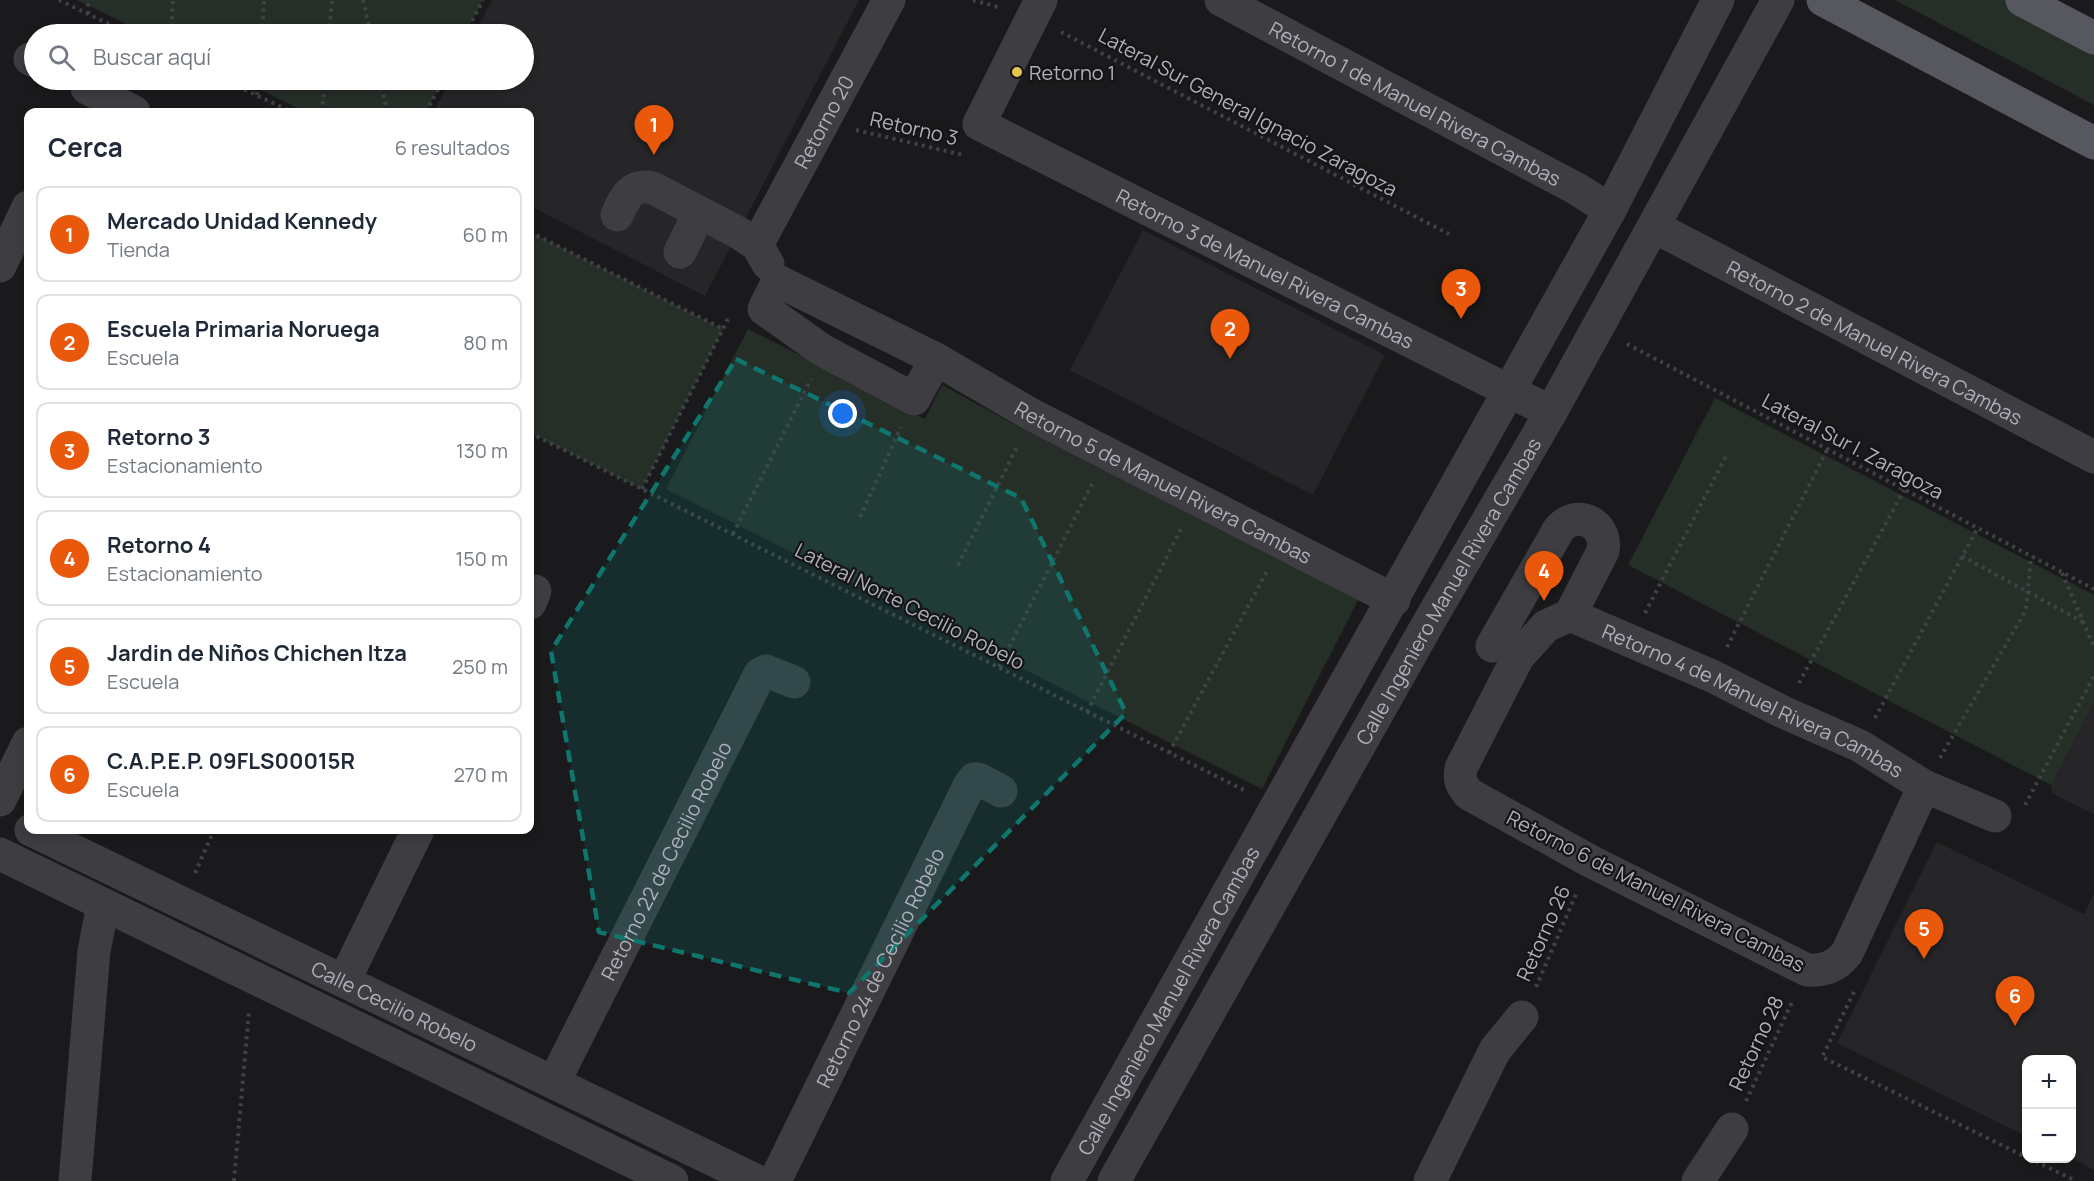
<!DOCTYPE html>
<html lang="es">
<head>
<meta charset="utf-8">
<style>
	body { margin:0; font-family:Manrope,sans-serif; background:#f6f6f7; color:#1f2937 }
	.controls { position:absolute; right:18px; bottom:18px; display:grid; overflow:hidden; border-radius:12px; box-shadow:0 3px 9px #0003 }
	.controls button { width:54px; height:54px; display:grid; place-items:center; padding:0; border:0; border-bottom:2px solid #e0e1e3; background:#fff; color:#1f2937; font:30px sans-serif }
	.you { position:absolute; left:843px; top:414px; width:21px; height:21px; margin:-15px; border:4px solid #fff; border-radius:50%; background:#1a73e8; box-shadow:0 0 0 9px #1a73e833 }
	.badge { display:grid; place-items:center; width:39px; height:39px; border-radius:50%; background:#ea580c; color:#fff; font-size:20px; font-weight:700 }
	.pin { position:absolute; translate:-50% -50px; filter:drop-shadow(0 2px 3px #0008) }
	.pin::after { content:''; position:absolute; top:32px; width:21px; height:18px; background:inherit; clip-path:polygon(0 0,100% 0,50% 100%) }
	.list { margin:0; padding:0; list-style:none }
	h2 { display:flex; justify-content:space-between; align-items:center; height:78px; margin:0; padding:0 24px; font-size:26px }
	h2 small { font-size:20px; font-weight:400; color:#747a83 }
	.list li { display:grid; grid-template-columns:39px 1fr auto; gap:18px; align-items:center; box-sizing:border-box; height:96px; margin:0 12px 12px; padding:0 12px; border:2px solid #e0e1e3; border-radius:12px }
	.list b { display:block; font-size:22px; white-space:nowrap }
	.list p { margin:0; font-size:20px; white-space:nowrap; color:#747a83 }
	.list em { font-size:20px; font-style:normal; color:#747a83 }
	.icon { flex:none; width:33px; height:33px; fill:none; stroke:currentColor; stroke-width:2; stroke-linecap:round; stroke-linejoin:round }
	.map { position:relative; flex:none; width:2094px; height:1181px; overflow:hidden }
	.search { position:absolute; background:#fff; box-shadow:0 3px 9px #0003; left:24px; top:24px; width:510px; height:66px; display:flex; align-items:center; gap:15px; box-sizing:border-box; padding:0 21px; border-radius:33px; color:#747a83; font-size:22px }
	.panel { position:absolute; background:#fff; box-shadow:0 3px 9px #0003; left:24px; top:108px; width:510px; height:726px; border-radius:12px }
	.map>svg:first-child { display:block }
	.built { fill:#262629 }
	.green { fill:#262e28 }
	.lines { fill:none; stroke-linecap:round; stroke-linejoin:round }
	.path { stroke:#414247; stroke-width:4; stroke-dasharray:3 4.5; stroke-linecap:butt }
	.minor { stroke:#3d3d42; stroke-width:33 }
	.major { stroke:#57585f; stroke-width:33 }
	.marked { fill:#0f766e; fill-opacity:0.2; stroke:#0f766e; stroke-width:4.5; stroke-dasharray:12 8; stroke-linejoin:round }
	.poi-dot { fill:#e2c54c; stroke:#151517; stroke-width:2 }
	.labels { text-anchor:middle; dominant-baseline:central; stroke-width:4.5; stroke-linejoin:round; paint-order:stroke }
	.poi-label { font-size:20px; fill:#aeb0ba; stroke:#151517; text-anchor:start }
	.street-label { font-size:20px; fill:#aeb0ba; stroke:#151517 }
</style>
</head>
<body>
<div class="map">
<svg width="2094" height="1181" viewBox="0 0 2094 1181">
	<rect width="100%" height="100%" fill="#1a1a1c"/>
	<g class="built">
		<path d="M492 0H859L705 296 530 206V112H433L451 80H524V34H474Z"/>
		<path d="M1143 230 1385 355 1313 495 1070 370Z"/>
		<path d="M2094 703V814L2052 793 2051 785Z"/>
		<path d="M1937 842 2084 914 2094 894V1170L2071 1158 2072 1060H2026V1136L1837 1043Z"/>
	</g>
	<g class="green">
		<path d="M77 0H483L465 34H147Z"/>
		<path d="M1895 0H2019L2094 39V105Z"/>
		<path d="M240 80H443L426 112H306Z"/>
		<path d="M530 232 723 329 642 489 530 433Z"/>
		<path d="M748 329 925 419 942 385 1026 431 1360 596 1262 789 666 489Z"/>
		<path d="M1715 398 2094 595V703L2051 785 1628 565Z"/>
	</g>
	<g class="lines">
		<g class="path">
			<path d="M59 0 130 34"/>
			<path d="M363 0 371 34"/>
			<path d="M973 0 1001 8"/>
			<path d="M88 14V0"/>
			<path d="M1061 32 1449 234"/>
			<path d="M171 34 173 0"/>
			<path d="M262 34 264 0"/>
			<path d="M329 34 332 0"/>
			<path d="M465 34 483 0"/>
			<path d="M224 80 292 112"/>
			<path d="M380 80 387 112"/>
			<path d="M257 95 258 80"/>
			<path d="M322 112 325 80"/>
			<path d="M426 112 443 80"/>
			<path d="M856 130 963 155"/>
			<path d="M530 232 723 329"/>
			<path d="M1627 344 2094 589"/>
			<path d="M530 433 1248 792"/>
			<path d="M642 489 730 315"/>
			<path d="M860 517 901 427"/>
			<path d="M733 534 811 379"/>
			<path d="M1962 556 2083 622"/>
			<path d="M958 565 1018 445"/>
			<path d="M2062 573 2094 647"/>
			<path d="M1645 613 1726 456"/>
			<path d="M1727 647 1827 450"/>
			<path d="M999 667 1092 484"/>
			<path d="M1799 683 1904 490"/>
			<path d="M1087 712 1181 529"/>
			<path d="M1875 718 1977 529"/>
			<path d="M1169 753 1267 571"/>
			<path d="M1940 758 2026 610 2031 556"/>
			<path d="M2025 805 2094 676"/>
			<path d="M195 873 214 830"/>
			<path d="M1536 987 1577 892"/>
			<path d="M1854 992 1822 1057 2026 1157"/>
			<path d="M1746 1101 1793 1000"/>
			<path d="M2029 1158 2076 1181"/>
			<path d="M234 1181 249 1011"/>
		</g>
		<g class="minor">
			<path id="s1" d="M1041 0 979 124 1551 412"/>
			<path id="s2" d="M1221 0 1577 189 1610 210"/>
			<path d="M30 59 34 61"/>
			<path d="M87 88 134 112"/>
			<path d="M617 215C625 197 631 183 653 188L739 233 757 245 768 264"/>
			<path id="s3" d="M1655 227 2094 457"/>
			<path id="s4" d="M757 245 889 0"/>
			<path d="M680 252 699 214"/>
			<path d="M0 266 28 207"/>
			<path id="s5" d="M778 281 936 359 1032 415 1394 600"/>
			<path d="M778 281 764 309 822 350 914 399 936 359"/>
			<path d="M530 603 535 591"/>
			<path d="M1492 646 1559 529C1578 508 1608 524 1603 551L1570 615"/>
			<path id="s6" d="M1924 786 1847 953C1836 967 1824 971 1807 970L1590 861 1469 794C1461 785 1459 780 1461 768L1518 657 1546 626 1570 615 1712 676 1783 712 1860 746 1924 786 1995 816"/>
			<path d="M0 800 28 743"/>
			<path id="s7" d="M31 830 757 1181"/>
			<path d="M0 854 672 1181"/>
			<path d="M344 981 418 830"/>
			<path id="s8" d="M554 1082 760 674 766 671 794 682"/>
			<path d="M75 1181 94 951 103 905"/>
			<path id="s9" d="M775 1181 969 786 974 779H978L1001 791"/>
			<path id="s10" d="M1067 1181 1610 210 1718 0"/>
			<path id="s11" d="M1114 1181 1430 620 1551 412 1778 0"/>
			<path d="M1430 1181 1495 1050 1522 1017"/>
			<path d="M1698 1181 1732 1129"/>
		</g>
		<g class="major">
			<path d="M1823 0 2094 143"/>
			<path d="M2022 0 2094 38"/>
		</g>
	</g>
	<path class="marked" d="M736 359 1021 498 1126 713 849 993 599 932 551 651Z"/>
	<circle class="poi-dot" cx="1017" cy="72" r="6"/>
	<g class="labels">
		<g class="poi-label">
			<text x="1029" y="72">Retorno 1</text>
		</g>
		<g class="street-label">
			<text stroke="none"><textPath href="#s2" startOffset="220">Retorno 1 de Manuel Rivera Cambas</textPath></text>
			<text transform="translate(1248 112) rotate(28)">Lateral Sur General Ignacio Zaragoza</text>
			<text stroke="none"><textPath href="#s4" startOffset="140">Retorno 20</textPath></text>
			<text transform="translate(914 128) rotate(13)">Retorno 3</text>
			<text stroke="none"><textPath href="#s1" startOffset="459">Retorno 3 de Manuel Rivera Cambas</textPath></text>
			<text stroke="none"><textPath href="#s3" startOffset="248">Retorno 2 de Manuel Rivera Cambas</textPath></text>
			<text transform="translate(1853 446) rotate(28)">Lateral Sur I. Zaragoza</text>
			<text stroke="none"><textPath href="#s5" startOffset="435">Retorno 5 de Manuel Rivera Cambas</textPath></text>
			<text stroke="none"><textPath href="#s11" startOffset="678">Calle Ingeniero Manuel Rivera Cambas</textPath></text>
			<text transform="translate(910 606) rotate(27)">Lateral Norte Cecilio Robelo</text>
			<text stroke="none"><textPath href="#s6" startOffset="1034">Retorno 4 de Manuel Rivera Cambas</textPath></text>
			<text stroke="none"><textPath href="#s8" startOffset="248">Retorno 22 de Cecilio Robelo</textPath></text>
			<text transform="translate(1656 891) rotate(27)">Retorno 6 de Manuel Rivera Cambas</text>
			<text transform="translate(1543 933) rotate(-66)">Retorno 26</text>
			<text stroke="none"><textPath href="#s9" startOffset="238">Retorno 24 de Cecilio Robelo</textPath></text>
			<text stroke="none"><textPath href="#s10" startOffset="207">Calle Ingeniero Manuel Rivera Cambas</textPath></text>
			<text stroke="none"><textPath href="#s7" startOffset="404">Calle Cecilio Robelo</textPath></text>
			<text transform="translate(1756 1043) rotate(-65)">Retorno 28</text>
		</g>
	</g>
</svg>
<div class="controls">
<button>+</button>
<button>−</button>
</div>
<div class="you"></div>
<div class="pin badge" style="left:654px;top:155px">1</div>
<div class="pin badge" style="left:1230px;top:359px">2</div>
<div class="pin badge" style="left:1461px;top:319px">3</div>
<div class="pin badge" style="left:1544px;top:601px">4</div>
<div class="pin badge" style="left:1924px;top:959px">5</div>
<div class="pin badge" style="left:2015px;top:1026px">6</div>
<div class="search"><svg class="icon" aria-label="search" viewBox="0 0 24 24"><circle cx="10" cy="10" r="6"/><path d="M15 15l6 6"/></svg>Buscar aquí</div>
<section class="panel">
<h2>Cerca<small>6 resultados</small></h2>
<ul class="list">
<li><span class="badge">1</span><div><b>Mercado Unidad Kennedy</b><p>Tienda</p></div><em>60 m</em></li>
<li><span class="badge">2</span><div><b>Escuela Primaria Noruega</b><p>Escuela</p></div><em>80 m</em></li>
<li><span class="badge">3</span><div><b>Retorno 3</b><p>Estacionamiento</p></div><em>130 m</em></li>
<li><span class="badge">4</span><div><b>Retorno 4</b><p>Estacionamiento</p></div><em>150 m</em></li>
<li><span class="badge">5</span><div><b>Jardin de Niños Chichen Itza</b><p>Escuela</p></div><em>250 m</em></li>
<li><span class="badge">6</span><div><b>C.A.P.E.P. 09FLS00015R</b><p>Escuela</p></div><em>270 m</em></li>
</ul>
</section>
</div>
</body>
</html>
